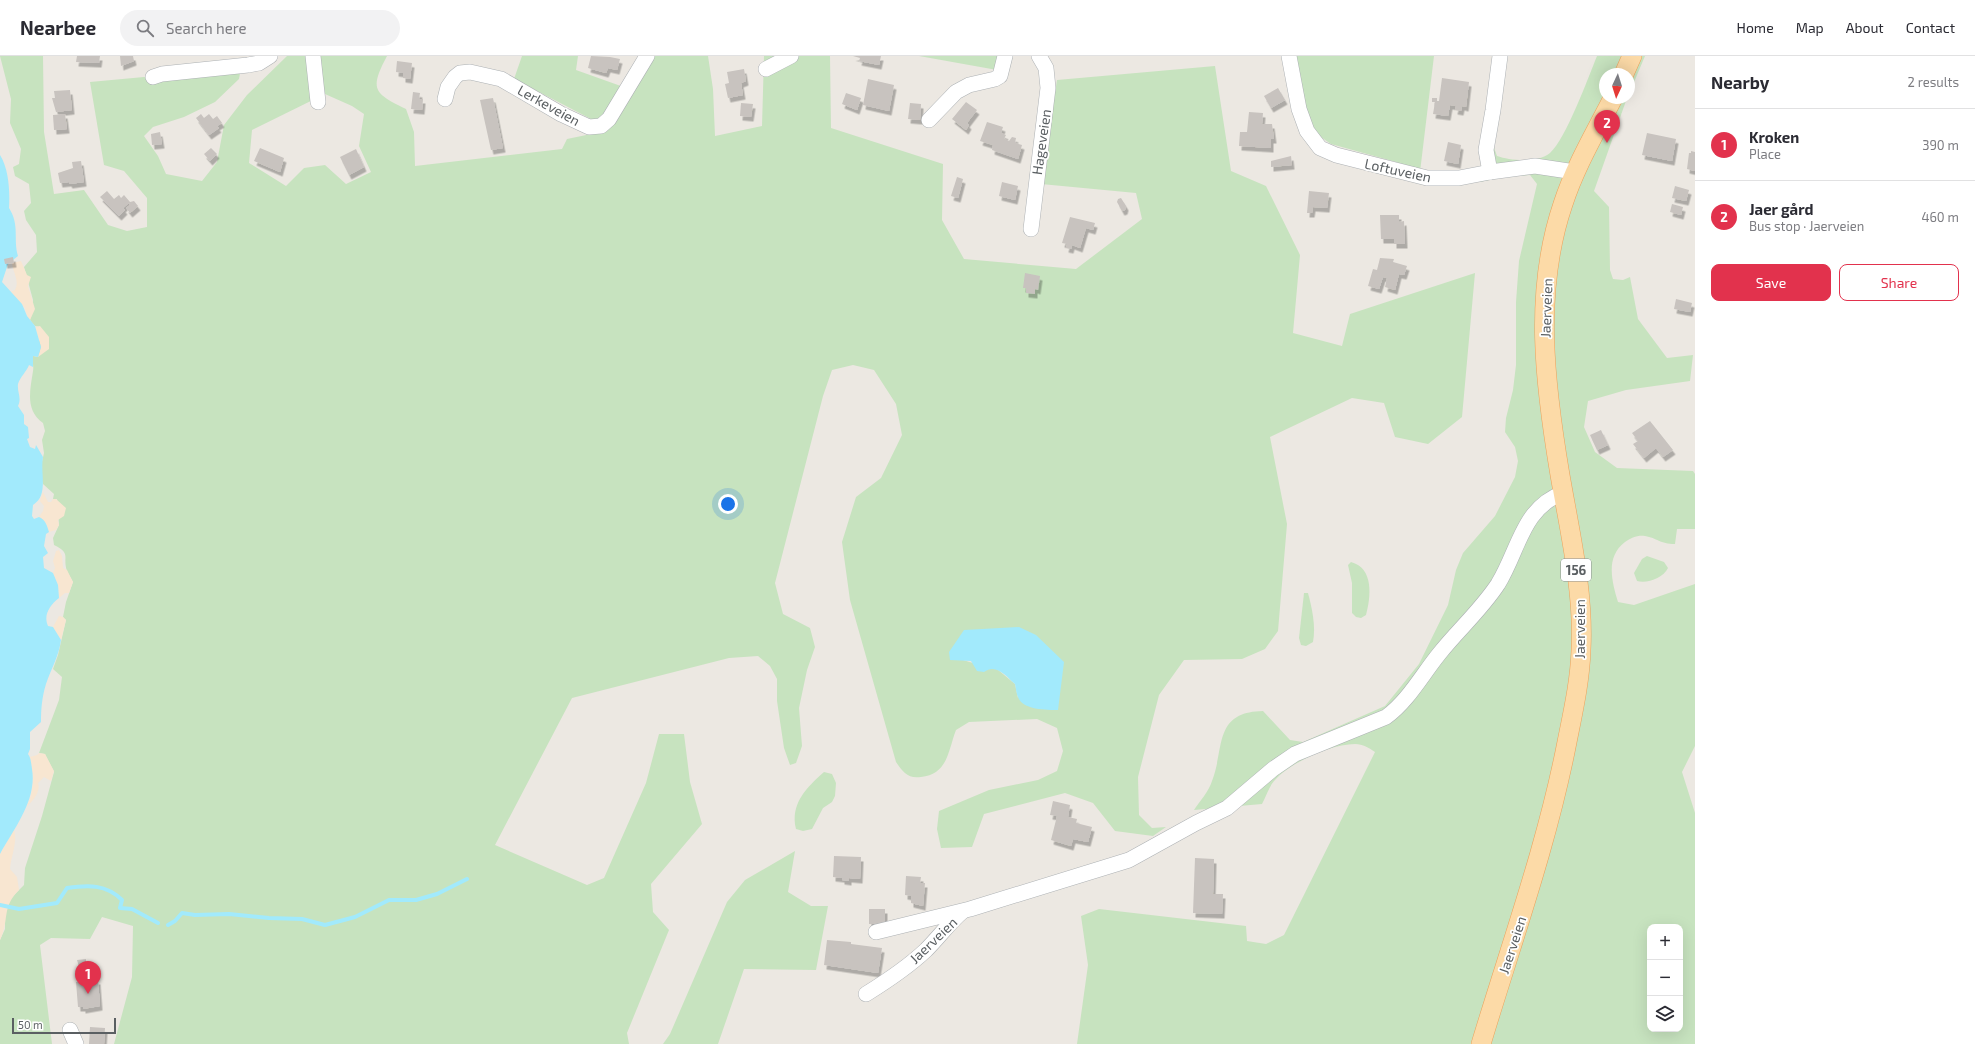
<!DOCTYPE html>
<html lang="en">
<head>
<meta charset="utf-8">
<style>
	body { margin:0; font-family:"Exo 2",sans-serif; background:#f2f2f3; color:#2b2b33 }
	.controls { position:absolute; right:12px; bottom:12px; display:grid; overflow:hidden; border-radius:8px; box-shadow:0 4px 16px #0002 }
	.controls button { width:36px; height:36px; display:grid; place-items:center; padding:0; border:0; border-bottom:1px solid #e1e1e2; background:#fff; color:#2b2b33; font:20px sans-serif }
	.compass { position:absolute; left:1599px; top:12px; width:36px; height:36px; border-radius:50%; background:#fff; box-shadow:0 4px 16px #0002; rotate:184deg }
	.scale { position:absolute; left:12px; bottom:10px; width:104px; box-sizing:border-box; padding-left:4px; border:2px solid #5a5f62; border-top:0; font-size:11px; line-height:14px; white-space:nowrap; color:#5a5f62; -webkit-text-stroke:3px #fff; paint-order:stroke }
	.you { position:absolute; left:728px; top:448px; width:14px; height:14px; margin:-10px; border:3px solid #fff; border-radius:50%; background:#1a73e8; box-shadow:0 0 0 6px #1a73e833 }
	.badge { display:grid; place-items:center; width:26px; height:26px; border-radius:50%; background:#e2324d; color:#fff; font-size:13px; font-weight:700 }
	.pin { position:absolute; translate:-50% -33px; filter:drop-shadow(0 1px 2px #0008) }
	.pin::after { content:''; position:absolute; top:21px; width:14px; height:12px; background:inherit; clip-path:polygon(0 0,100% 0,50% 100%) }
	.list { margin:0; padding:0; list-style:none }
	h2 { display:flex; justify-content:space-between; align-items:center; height:52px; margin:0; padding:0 16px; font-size:17px }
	h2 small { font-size:13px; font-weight:400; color:#7c7c81 }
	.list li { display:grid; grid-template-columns:26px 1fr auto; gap:12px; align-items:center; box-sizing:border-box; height:72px; padding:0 16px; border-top:1px solid #e1e1e2 }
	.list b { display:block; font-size:15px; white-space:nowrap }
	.list p { margin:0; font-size:13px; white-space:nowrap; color:#7c7c81 }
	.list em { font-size:13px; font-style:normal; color:#7c7c81 }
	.actions { display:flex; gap:8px; padding:12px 16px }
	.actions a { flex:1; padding:9px 0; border:1px solid #e2324d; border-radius:8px; text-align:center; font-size:14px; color:#e2324d }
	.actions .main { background:#e2324d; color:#fff }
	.icon { flex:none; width:22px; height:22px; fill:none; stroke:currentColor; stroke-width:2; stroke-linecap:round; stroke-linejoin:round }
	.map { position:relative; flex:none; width:1695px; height:988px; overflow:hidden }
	header { display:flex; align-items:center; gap:24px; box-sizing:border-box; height:56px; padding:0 20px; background:#fff; border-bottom:1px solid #e1e1e2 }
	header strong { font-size:19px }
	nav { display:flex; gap:22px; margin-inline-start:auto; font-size:14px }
	.search { width:280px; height:36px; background:#f2f2f3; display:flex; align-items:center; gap:10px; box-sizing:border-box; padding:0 14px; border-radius:22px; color:#7c7c81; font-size:15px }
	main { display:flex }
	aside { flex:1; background:#fff }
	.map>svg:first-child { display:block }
	.green { fill:#c7e3bf; fill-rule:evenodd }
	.sand { fill:#f8e6d1 }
	.water { fill:#a2eafc }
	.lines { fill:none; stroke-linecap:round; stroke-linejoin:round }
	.stream { stroke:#a2eafc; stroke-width:4 }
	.building { fill:#c8c3bf; filter:url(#shadow) }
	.minor-casing { stroke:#adb1b4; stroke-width:16 }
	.major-casing { stroke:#eca15b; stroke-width:20 }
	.minor { stroke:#fff; stroke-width:15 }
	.major { stroke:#fcdaa7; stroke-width:19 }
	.labels { text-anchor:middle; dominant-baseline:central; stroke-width:3.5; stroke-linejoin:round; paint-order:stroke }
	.shield { fill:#fff; stroke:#8c8f91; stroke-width:1 }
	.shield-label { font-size:13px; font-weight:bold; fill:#5a5f62 }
	.street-label { font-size:14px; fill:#5a5f62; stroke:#fff }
</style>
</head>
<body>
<header>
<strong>Nearbee</strong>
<div class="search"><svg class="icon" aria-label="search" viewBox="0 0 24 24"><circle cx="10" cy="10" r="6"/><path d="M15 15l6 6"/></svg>Search here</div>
<nav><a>Home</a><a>Map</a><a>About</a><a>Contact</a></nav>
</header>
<main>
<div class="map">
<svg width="1695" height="988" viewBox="0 0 1695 988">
	<defs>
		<filter id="shadow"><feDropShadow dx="2.5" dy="4.5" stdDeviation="0" flood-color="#0004"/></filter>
	</defs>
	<rect width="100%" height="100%" fill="#ece8e2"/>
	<g class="green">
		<path d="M0 0H43L44 76 54 138 84 134 108 169 127 175 147 171V142L124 115 104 109 90 26 241 12 239 23 215 46 184 61 153 71 144 80 158 100 166 118 202 125 217 106 224 69 247 39 287 0H387C369 34 374 37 406 53L414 76 415 110 562 93 567 83 596 77 591 63 514 23 522 0H578L576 14 632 34 653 0H708L713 33 715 80 762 70 764 0H830L831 72 943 108 942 164 964 203 1076 213 1142 163 1136 137 1041 128 1057 24 1215 10 1231 115 1266 130 1300 199 1293 277 1342 290 1350 258 1475 217 1462 361 1428 388 1395 381 1384 347 1352 342 1270 381 1287 468 1278 575 1265 593 1242 603 1184 604 1159 639 1138 721 1139 759 1152 772 1166 771 1153 780 1115 775 1093 747 1065 737 984 758 972 791 941 792 937 773 939 755 989 734 1038 724 1057 715 1063 695 1057 672 1037 663 969 666 956 674C948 695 948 718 921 721 908 723 903 716 896 706L850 544 842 486 856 441 881 422 902 379 896 348 874 314 853 309 832 314 823 340 775 527 783 558 810 572 815 591 807 614 799 652 802 690 796 707 790 709 784 692 777 645V623L770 610 758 600 729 602 572 642 495 789 587 829 604 822 646 727 659 678H684L690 726 702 768 651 828 653 856 669 874 627 977 629 988H114L132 921 133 870 102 861 90 883 51 882 40 889 52 988H0V884L5 873V859L10 843 24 829 25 812 42 760 54 716 45 698 39 697 59 644 62 621 53 613 58 599 66 564 63 561 66 546 73 526C71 522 68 518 67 515 62 500 72 498 54 489L53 482 59 469 57 443H53L54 438 43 428 41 422V410L44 397 42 384 45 375 43 367C25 354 30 335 33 315 34 310 32 305 33 300L38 301 40 271 35 270 30 264 33 244 24 211 37 196 36 179 26 164 24 155 31 147 29 128 15 120 13 111 19 108 21 93 10 67 11 43ZM325 38 352 50 364 58 359 90 371 116 346 128 325 109 304 112 286 130 249 107 252 74ZM1036 579 1018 642 1015 628 997 613 989 612 963 604Z"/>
		<path d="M919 0H999L997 14Z"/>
		<path d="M1295 0H1434L1420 116 1396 106 1331 88 1315 77 1306 53Z"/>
		<path d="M1597 0H1645L1629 38V18H1605V42H1627L1594 135 1609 151 1610 214 1613 223 1623 224 1630 221 1638 263 1667 302 1693 299 1690 325 1626 334 1588 345 1584 371 1595 396 1617 412 1693 415 1695 418V473H1677L1675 488C1660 488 1657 482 1645 480 1637 479 1631 482 1625 486 1605 501 1612 526 1618 546L1634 549 1695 528V690L1682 716 1695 757V988H1077L1088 909 1081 860 1099 853 1246 870 1247 885 1266 888 1284 879 1375 696C1369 692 1363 688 1355 688 1332 688 1291 706 1275 724 1269 730 1266 741 1262 748L1194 754C1200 745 1209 735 1212 725 1225 692 1213 656 1263 655L1290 684 1303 686 1385 650 1419 608 1448 549 1456 514 1463 497 1495 460 1515 421 1518 405 1515 391 1505 376 1506 362 1513 334 1516 309V246L1519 205 1537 128 1530 119 1502 121 1480 126 1492 86 1497 100C1511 105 1538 107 1550 97 1566 83 1588 22 1597 0ZM1650 871H1680V973H1650Z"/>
		<path d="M1647 500 1664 506 1668 512C1663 522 1647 528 1637 525L1634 517 1642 503Z"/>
		<path d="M1351 506C1374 512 1371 541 1366 559L1361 562 1356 561 1352 557V527L1348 509Z"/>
		<path d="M1304 537H1308C1312 552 1316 570 1313 586L1306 590 1301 589 1299 582Z"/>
		<path d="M824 716 832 718 836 727 835 740 832 746 823 752 812 773 803 775 796 773C790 748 806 732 824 716Z"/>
		<path d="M795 795 788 836 811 850H828L816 914 744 913 718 988H663L670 978 727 846 745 824Z"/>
	</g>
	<g class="sand">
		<path d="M21 205 27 219 31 221 28 230 35 253 30 264 27 260 25 252 11 236 15 234C20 225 13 217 12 207Z"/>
		<path d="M40 270 49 281V293L38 301 41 291 35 271Z"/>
		<path d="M43 436 48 446H51L53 443H56L66 452 64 460 58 464 59 469 56 474 49 476 46 467 39 461 43 455 44 450 40 445Z"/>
		<path d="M59 494 62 500 63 512 67 514 73 526 69 537H65L59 542 58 529 53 517 55 512 53 505 56 495Z"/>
		<path d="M59 560 63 561 66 564 61 584 53 571Z"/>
		<path d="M39 697 45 698 54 715 51 725 44 721 38 727C41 735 33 745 27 750 35 733 33 719 30 701L37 699Z"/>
		<path d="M14 773C18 787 11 799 10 813L17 821 19 834C1 852 10 863 0 884V798Z"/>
	</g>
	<g class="water">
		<path d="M0 99C9 113 10 136 9 152 20 169 13 183 18 200L8 208 2 226 22 248 27 260 35 270 41 291 38 301 33 300V311L29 309C27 315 20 321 18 328 17 336 22 342 18 350L24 359V368L28 371 29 382 27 383 30 391 35 393 36 389 43 401C40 418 49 439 33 449L32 460 34 463 39 461C46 464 47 470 49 476L46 478 44 490 48 497 43 501 44 512 53 517 58 529 59 542C50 549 43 559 48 570L53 571 61 584C59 600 51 613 46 628 42 641 41 653 41 666L30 676V693L28 698C31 702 31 707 32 713 37 744 15 771 0 798Z"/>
		<path d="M1019 571 1036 579 1064 606 1058 654C1047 654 1022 654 1018 641 1016 637 1016 632 1015 628 1006 620 996 607 984 616L977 615 971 605 950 604 949 596 964 574Z"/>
	</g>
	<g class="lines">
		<g class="stream">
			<path d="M0 849 19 853 57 847 67 832C88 829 106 828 122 844L120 852 132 853 158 867"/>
			<path d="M168 869 175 865 182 857 195 859 229 858 269 862 302 863 325 869 355 861 389 844H416L437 838 467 823"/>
		</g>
	</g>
	<g class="building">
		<path d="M77 0H100L99 7 76 6Z"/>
		<path d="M120 0H133L134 5 121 10Z"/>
		<path d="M591 0 610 1 620 3 617 14 608 12 606 17 588 12Z"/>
		<path d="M853 0H881L879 9 859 5 860 2Z"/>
		<path d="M397 5 412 7 410 23 403 22V17L396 16Z"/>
		<path d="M744 13 746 25 741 27 743 39 728 42 725 28 729 27 727 16Z"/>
		<path d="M1442 22 1469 26 1466 51 1462 50 1461 55 1455 54 1456 50 1450 49 1448 60 1433 58 1435 46H1432V42H1437V45H1439Z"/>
		<path d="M868 23 894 29 889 55 863 49Z"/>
		<path d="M1278 32 1285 44 1271 52 1264 40Z"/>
		<path d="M70 34 72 54 56 56 52 42H55L54 35Z"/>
		<path d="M413 36 420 37 419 43H423L422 54 411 53Z"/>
		<path d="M846 37 861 42 857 54 842 48Z"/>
		<path d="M493 42 503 92 491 94 480 44Z"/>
		<path d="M966 46 977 54 967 67 969 69 966 74 952 63Z"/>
		<path d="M741 47 753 48 751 61 740 60Z"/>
		<path d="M910 47 921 48 920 64 908 63Z"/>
		<path d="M1249 56 1263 57 1262 68H1272L1274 83H1271V92L1239 90 1240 76H1247Z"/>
		<path d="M65 58 67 73 54 74 53 59Z"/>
		<path d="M201 58 204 62 209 58 213 63 217 60 222 67 217 70 219 72 209 79 196 62Z"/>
		<path d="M987 66 1003 71 1001 77 1006 79 1004 83 1009 85 1012 81 1016 82 1015 87 1022 89 1018 103 992 94 993 89 980 85Z"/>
		<path d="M160 76 162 88 152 89 151 78Z"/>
		<path d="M1647 77 1676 83 1672 105 1642 99Z"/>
		<path d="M1448 86 1461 89 1458 108 1444 105Z"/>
		<path d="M211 92 217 98 210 105 204 98Z"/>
		<path d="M260 92 284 102 280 116 254 105Z"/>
		<path d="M356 93 364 111 349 119 340 101Z"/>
		<path d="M1691 95 1695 96V115L1687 113 1689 97H1691Z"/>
		<path d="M1291 100 1292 109 1271 111V105Z"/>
		<path d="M81 105 84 126 70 128 69 126 60 127 58 117 73 112 72 106Z"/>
		<path d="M957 121 963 123 958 142 951 140Z"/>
		<path d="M1002 126 1018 130 1015 144 999 140Z"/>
		<path d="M1675 130 1689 134 1686 145 1672 142Z"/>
		<path d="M107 135 114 143 119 139 121 142 124 139 130 146 134 145 138 150 130 157 126 152 130 149 129 147 123 152 125 154 119 160 100 141Z"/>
		<path d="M1309 135 1329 137 1327 152 1313 151 1312 157H1307Z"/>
		<path d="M1121 142 1126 150 1125 154 1122 155 1117 146 1118 143Z"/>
		<path d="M1672 148 1683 151 1681 159 1670 156Z"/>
		<path d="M1380 159H1399V166L1404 165 1405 188H1394V183H1381Z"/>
		<path d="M1070 161 1095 167 1093 174 1086 172 1080 192 1072 189 1071 193 1066 192 1067 188 1062 187Z"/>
		<path d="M13 201 14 207 5 208 4 203Z"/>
		<path d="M1380 202 1394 203 1393 206 1407 210 1404 219 1399 218 1395 234 1385 231 1387 222 1383 221 1379 233 1368 230 1373 213 1377 214Z"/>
		<path d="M1025 217 1040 220 1038 234 1035 233V238L1026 237V232H1023Z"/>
		<path d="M1676 243 1692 247 1690 256 1674 253Z"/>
		<path d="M1650 365 1673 394 1663 401 1656 392 1644 402 1633 388 1638 385 1632 377Z"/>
		<path d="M1601 374 1608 389 1597 394 1590 379Z"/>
		<path d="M1053 745 1070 749 1068 761 1077 763 1076 767 1092 771 1088 786 1073 783 1071 790 1051 784 1057 760 1050 759Z"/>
		<path d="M834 800 861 801 860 823 849 822V825L842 824V822L833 821Z"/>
		<path d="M1195 802 1214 803 1213 838H1223L1222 858 1193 857Z"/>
		<path d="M906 820 921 821 920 827H925L923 850 911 847V840L905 839Z"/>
		<rect x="869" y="853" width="16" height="15"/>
		<path d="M827 884 851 886V888L882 892 878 917 824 909Z"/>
		<path d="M86 903V908H90L92 917 81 918 77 904Z"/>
		<path d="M98 924 100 950 83 953V951H78L76 926Z"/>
		<path d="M90 971 105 972 104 988H89Z"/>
	</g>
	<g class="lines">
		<defs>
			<g id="minor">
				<path d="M313 0 318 46"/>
				<path d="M1289 0 1299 53 1307 75 1320 92 1336 99 1427 122H1459L1490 116 1535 110 1575 116"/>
				<path d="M766 13 791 0"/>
				<path d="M153 21 162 18 248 9 259 7 270 0"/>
				<path d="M445 43 448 31 455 21 460 17 470 16 501 23 561 58 589 71 601 70 609 63 647 0"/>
				<path d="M929 64 956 36 969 29 995 23 1000 20 1005 0"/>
				<path d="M1490 116 1486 94 1493 54 1500 0"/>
				<path d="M1031 173 1048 32 1046 12 1039 0"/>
				<path d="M876 876 970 853 1129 804 1196 767 1227 752 1273 713 1295 698 1386 661C1408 645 1422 619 1439 598 1458 574 1481 554 1498 528 1519 494 1522 452 1563 437"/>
				<path d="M866 938C887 925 908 911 926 894 939 881 949 867 962 856"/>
				<path d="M70 974 76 988"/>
			</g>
			<g id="major">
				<path d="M1624 18 1632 0"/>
				<path d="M1481 988C1511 888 1547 789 1567 686 1573 656 1580 625 1581 594 1584 536 1570 477 1560 419 1545 330 1533 236 1563 148 1575 111 1595 77 1613 42"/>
			</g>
		</defs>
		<use href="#minor" class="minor-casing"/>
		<use href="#major" class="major-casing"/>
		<use href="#minor" class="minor"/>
		<use href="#major" class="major"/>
	</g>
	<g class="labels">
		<rect class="shield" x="1561" y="503" width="30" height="22" rx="3"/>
		<g class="shield-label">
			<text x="1576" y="514">156</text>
		</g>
		<g class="street-label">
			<text transform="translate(549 49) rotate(29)">Lerkeveien</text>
			<text transform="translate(1041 86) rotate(-82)">Hageveien</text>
			<text transform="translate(1398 114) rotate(12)">Loftuveien</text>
			<text transform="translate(1546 252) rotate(-88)">Jaerveien</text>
			<text transform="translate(1579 573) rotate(-90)">Jaerveien</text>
			<text transform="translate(933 884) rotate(-44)">Jaerveien</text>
			<text transform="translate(1512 889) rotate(-72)">Jaerveien</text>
		</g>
	</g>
</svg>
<div class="controls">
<button>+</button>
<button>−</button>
<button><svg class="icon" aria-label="layers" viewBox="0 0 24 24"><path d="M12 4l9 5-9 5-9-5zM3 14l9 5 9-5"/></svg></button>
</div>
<svg class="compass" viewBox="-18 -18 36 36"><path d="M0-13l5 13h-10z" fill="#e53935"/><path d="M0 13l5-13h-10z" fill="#7c7c81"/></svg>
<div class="scale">50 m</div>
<div class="you"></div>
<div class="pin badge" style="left:88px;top:938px">1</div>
<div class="pin badge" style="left:1607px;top:87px">2</div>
</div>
<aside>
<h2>Nearby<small>2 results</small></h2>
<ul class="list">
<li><span class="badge">1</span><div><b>Kroken</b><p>Place</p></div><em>390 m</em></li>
<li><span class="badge">2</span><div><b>Jaer gård</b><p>Bus stop · Jaerveien</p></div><em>460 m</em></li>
</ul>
<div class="actions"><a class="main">Save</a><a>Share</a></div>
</aside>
</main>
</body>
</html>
